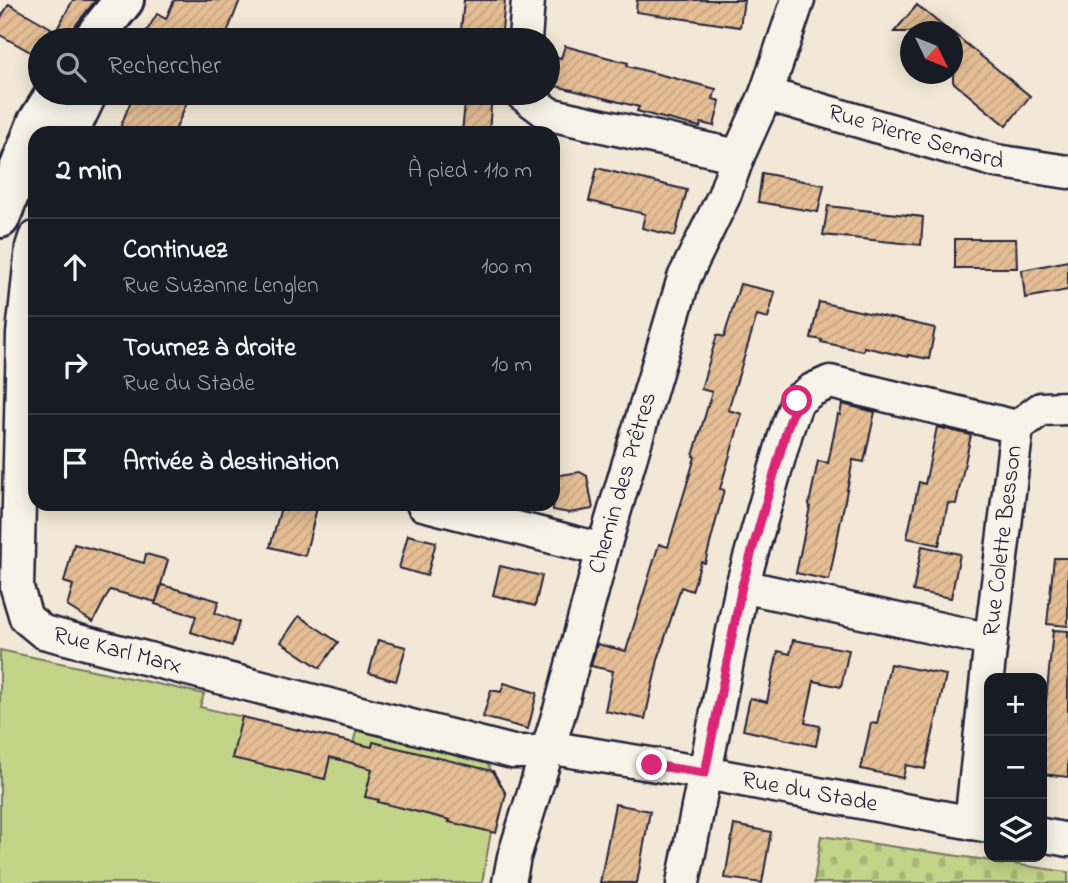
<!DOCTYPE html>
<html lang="fr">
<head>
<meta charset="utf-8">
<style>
	body { margin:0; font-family:"Indie Flower",sans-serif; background:#20242c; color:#f1f3f6 }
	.controls { position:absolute; right:21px; bottom:21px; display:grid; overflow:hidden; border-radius:14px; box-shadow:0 4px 18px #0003 }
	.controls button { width:63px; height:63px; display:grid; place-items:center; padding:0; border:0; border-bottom:2px solid #363941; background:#171b24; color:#f1f3f6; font:35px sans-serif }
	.compass { position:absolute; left:900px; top:21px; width:63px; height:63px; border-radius:50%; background:#171b24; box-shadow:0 4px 18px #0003; rotate:133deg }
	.stop { position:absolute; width:21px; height:21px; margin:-16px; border:5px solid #db2777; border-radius:50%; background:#fff }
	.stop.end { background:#db2777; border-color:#fff; box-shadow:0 2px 7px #0008 }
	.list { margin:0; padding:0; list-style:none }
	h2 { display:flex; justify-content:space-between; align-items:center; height:91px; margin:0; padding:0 28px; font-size:30px }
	h2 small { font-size:23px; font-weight:400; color:#9ea1a6 }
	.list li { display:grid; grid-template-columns:46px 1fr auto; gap:21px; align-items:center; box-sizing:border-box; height:98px; padding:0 28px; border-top:2px solid #363941 }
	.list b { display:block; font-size:26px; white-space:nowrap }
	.list p { margin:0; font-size:23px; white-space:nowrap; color:#9ea1a6 }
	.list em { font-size:23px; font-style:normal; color:#9ea1a6 }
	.icon { flex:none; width:38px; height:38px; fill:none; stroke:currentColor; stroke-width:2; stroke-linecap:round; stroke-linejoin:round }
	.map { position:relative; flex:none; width:1068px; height:883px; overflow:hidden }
	.search { position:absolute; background:#171b24; box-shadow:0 4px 18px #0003; left:28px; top:28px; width:532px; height:77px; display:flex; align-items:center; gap:18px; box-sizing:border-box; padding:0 24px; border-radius:38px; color:#9ea1a6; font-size:26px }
	.panel { position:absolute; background:#171b24; box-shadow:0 4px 18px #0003; left:28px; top:126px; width:532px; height:385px; border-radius:21px }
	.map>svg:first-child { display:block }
	.cemetery { fill:url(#cemetery-stones); stroke:#727a62; stroke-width:2 }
	.green { fill:#c3d388; stroke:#727a62; stroke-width:2 }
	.building { fill:url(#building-hatch); stroke:#22223b; stroke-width:2 }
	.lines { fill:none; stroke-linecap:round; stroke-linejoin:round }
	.street-casing { stroke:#22223b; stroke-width:37 }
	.secondary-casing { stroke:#22223b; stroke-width:44 }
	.street { stroke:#f7f3e8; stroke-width:32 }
	.secondary { stroke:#f7f3e8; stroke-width:38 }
	.route { stroke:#db2777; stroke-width:9 }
	.labels { text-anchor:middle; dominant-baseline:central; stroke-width:5; stroke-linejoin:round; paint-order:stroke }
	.street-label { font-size:24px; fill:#22223b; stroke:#f7f3e8 }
</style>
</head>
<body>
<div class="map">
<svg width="1068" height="883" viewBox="0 0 1068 883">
	<defs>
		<pattern id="cemetery-stones" width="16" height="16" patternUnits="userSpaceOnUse" patternTransform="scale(1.75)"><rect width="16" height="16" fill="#c3d388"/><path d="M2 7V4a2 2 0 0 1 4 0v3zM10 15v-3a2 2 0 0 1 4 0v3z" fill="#a7b576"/></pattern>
		<pattern id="building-hatch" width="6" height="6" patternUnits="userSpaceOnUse" patternTransform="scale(1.75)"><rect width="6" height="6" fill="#e5be95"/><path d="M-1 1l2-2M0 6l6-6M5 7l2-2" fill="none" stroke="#c4a381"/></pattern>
	</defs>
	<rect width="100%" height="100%" fill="#f3e8d7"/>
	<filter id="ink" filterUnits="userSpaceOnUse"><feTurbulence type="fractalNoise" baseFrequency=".0143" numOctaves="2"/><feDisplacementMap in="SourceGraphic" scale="14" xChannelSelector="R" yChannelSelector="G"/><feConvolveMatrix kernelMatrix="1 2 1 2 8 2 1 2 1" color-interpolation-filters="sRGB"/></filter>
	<g filter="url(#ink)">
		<path class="cemetery" d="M821 836 1068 872V883H814Z"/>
		<path class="green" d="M0 650 204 694 200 707 353 743 357 729 488 764 502 795 491 832 482 883H0Z"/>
		<g class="building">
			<path d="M73 0H96L75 26 71 36V40H51Z"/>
			<path d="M174 0H240L224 40H157L158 38 146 32 157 14 166 19Z"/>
			<path d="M464 0H505L501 40H460Z"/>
			<path d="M637 0H744L740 27 636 12Z"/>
			<path d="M9 4 51 28 44 40H40V47L36 55 0 35V19Z"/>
			<path d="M917 5 950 32H894Z"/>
			<path d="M953 33 1030 96 1006 126 953 82Z"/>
			<path d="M565 46 628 63 627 66 716 89 713 99 720 101 714 126 701 123 700 127 655 116 637 111 639 107 548 84V54L561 58Z"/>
			<path d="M134 93H191L174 133H118Z"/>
			<path d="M466 93H492L489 133H462Z"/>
			<path d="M597 168 687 190 675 236 642 228 645 214 589 201Z"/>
			<path d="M762 173 824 185 818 212 758 202Z"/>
			<path d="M828 206 923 217 921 245 823 235Z"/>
			<path d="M955 239H1016L1017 268H955Z"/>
			<path d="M1068 261V290L1025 298 1022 270Z"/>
			<path d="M740 284 775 292 768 318 757 315 728 410 742 414 720 489 724 490 705 563 701 562 692 591 681 587 658 660 645 719 605 711 613 671 591 666 597 644 626 651 659 544 668 547 695 457 693 456 712 392 701 389 717 335 724 337Z"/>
			<path d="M819 302 935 328 929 359 908 355V357L864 347 863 351 821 342 822 340 811 338Z"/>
			<path d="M842 404 875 412 864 462 853 460 829 580 796 573 810 507 809 504 818 461 828 463 838 414 840 415Z"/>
			<path d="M937 427 971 435 956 504 948 503 939 545 907 538 919 482 925 484Z"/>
			<path d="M580 472 587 476 593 509 569 513 553 510V476Z"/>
			<path d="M282 504H318L305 556 270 547Z"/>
			<path d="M408 535 436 542 427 576 399 568Z"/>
			<path d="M74 544 144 563 146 554 168 560 156 602 110 590 93 622 67 606 73 585 64 582Z"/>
			<path d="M922 546 960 554 951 598 913 591Z"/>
			<path d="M1054 558H1068V626L1047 624Z"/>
			<path d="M500 566 542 576 535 606 493 595Z"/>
			<path d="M162 585 219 601 215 613 239 622 232 646 191 632 196 616 155 604Z"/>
			<path d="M299 616 338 642 320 668 281 642Z"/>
			<path d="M1053 630 1068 631V777L1042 774V700L1046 701Z"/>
			<path d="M378 640 406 647 396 681 369 673Z"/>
			<path d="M793 640 849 650 841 687 814 681 805 723 820 726 816 746 743 730 750 698 767 702 778 651 790 654Z"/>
			<path d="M890 664 946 675 925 769 906 765 903 778 861 769 871 723 877 724Z"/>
			<path d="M504 683 537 693 528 729 483 717 491 690 501 692Z"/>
			<path d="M242 717 372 747 373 742 493 771 506 794 496 833 449 822 450 820 378 802 379 800 365 797 372 769 330 757 325 779 232 758Z"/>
			<path d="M615 804 650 811 637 883H600Z"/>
			<path d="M734 825 771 832 762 883 725 878Z"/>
		</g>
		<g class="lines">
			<defs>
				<g id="street">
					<path d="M525 40 528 0"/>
					<path d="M521 93 549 114 738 156"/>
					<path id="s1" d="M766 94 996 161 1068 172"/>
					<path d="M72 133 91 93"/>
					<path id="s2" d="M35 238 32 247 23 334 17 588 26 618 43 632 513 752H546L559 749 705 773 989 826"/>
					<path d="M423 504 603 550"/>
					<path d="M742 586 991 640"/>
					<path id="s3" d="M971 823 991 640 1017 427"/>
					<path d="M1042 835 1068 840"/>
					<path id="s4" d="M509 883 514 857 560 710 603 550 684 278 724 196 738 156 766 94 798 0"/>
					<path d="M683 883 742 586 787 429 797 401 812 390 830 382 1017 427 1041 409 1068 408"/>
				</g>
				<g id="secondary">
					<path d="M92 40 124 0"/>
					<path d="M0 218 37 123 56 93"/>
				</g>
			</defs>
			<use href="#street" class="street-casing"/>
			<use href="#secondary" class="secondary-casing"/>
			<use href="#street" class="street"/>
			<use href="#secondary" class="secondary"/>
		</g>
	</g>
	<g class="lines" filter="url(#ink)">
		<path class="route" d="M652 765 705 773 742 586 787 429 797 401"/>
	</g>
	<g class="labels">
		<g class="street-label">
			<text stroke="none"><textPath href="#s1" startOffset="156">Rue Pierre Semard</textPath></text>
			<text stroke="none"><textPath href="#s4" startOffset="416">Chemin des Prêtres</textPath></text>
			<text stroke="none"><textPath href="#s3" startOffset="284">Rue Colette Besson</textPath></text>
			<text stroke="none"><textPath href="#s2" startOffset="481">Rue Karl Marx</textPath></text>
			<text stroke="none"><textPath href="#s2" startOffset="1190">Rue du Stade</textPath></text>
		</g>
	</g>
</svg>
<div class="controls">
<button>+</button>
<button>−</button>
<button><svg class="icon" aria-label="layers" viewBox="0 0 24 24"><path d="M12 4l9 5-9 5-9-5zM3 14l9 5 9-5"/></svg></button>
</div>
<svg class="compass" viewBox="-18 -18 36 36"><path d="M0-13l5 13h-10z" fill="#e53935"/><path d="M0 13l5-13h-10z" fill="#9ea1a6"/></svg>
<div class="stop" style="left:797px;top:401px"></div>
<div class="stop end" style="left:652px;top:765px"></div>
<div class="search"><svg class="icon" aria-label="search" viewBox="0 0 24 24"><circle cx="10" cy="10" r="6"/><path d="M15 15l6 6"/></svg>Rechercher</div>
<section class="panel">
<h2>2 min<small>À pied · 110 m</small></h2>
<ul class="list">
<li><svg class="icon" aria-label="ahead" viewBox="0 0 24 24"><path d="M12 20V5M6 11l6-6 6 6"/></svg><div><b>Continuez</b><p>Rue Suzanne Lenglen</p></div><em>100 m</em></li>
<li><svg class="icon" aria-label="right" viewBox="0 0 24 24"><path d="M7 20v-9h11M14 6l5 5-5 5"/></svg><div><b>Tournez à droite</b><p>Rue du Stade</p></div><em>10 m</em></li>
<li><svg class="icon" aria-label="arrive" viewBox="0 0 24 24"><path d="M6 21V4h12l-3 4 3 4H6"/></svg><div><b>Arrivée à destination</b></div></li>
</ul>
</section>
</div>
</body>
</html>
